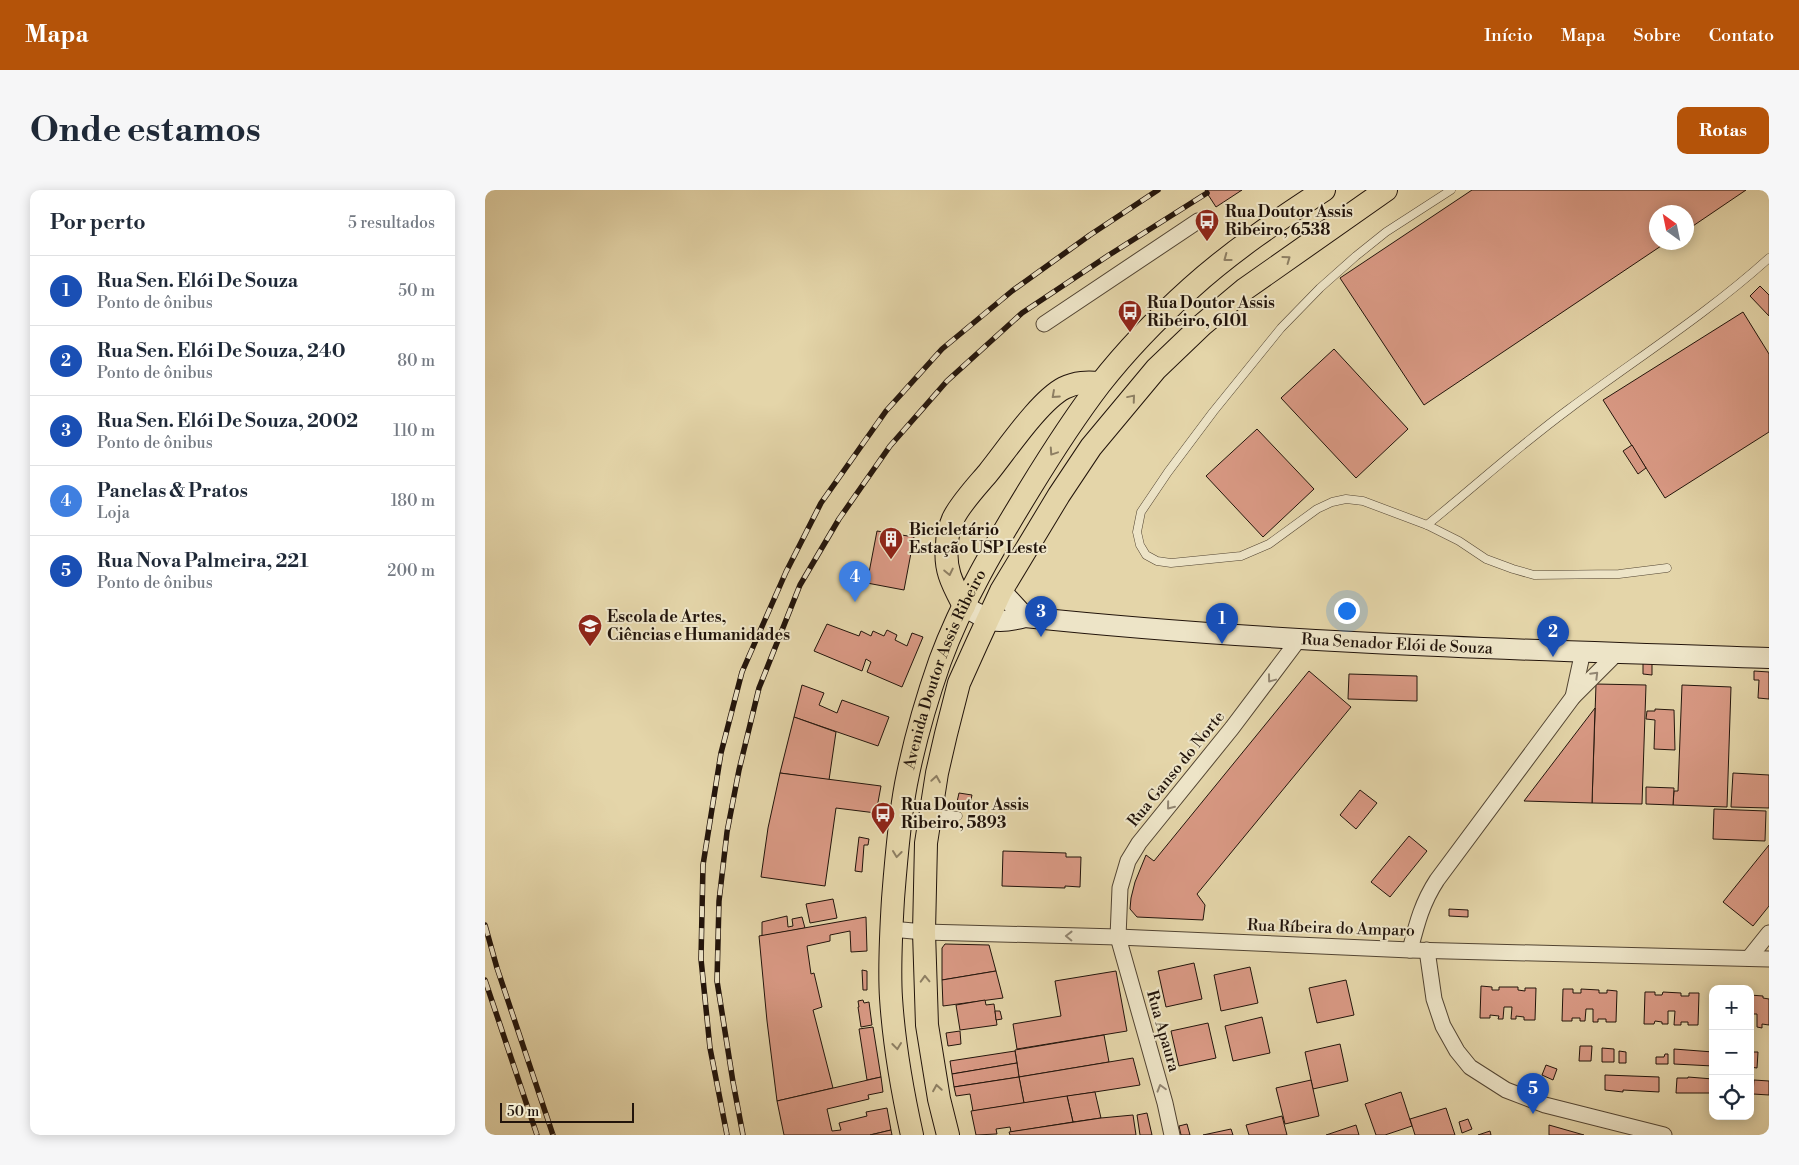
<!DOCTYPE html>
<html lang="pt">
<head>
<meta charset="utf-8">
<style>
	body { margin:0; font-family:"Libre Bodoni",serif; background:#f6f6f7; color:#1f2937 }
	.controls { position:absolute; right:15px; bottom:15px; display:grid; overflow:hidden; border-radius:10px; box-shadow:0 2px 12px #0003 }
	.controls button { width:45px; height:45px; display:grid; place-items:center; padding:0; border:0; border-bottom:1px solid #e0e1e3; background:#fff; color:#1f2937; font:25px sans-serif }
	.compass { position:absolute; left:1164px; top:15px; width:45px; height:45px; border-radius:50%; background:#fff; box-shadow:0 2px 12px #0003; rotate:327deg }
	.scale { position:absolute; left:15px; bottom:12px; width:134px; box-sizing:border-box; padding-left:5px; border:2px solid #22140b; border-top:0; font-size:14px; line-height:18px; white-space:nowrap; color:#22140b; -webkit-text-stroke:4px #ede4c7; paint-order:stroke }
	.you { position:absolute; left:861px; top:420px; width:18px; height:18px; margin:-12px; border:4px solid #fff; border-radius:50%; background:#1a73e8; box-shadow:0 0 0 8px #1a73e833 }
	.badge { display:grid; place-items:center; width:32px; height:32px; border-radius:50%; background:#b45309; color:#fff; font-size:16px; font-weight:700 }
	.pin { position:absolute; translate:-50% -41px; filter:drop-shadow(0 1px 2px #0008) }
	.pin::after { content:''; position:absolute; top:26px; width:18px; height:15px; background:inherit; clip-path:polygon(0 0,100% 0,50% 100%) }
	.list { margin:0; padding:0; list-style:none }
	h2 { display:flex; justify-content:space-between; align-items:center; height:65px; margin:0; padding:0 20px; font-size:21px }
	h2 small { font-size:16px; font-weight:400; color:#747a83 }
	.list li { display:grid; grid-template-columns:32px 1fr auto; gap:15px; align-items:center; box-sizing:border-box; height:70px; padding:0 20px; border-top:1px solid #e0e1e3 }
	.list b { display:block; font-size:19px; white-space:nowrap }
	.list p { margin:0; font-size:16px; white-space:nowrap; color:#747a83 }
	.list em { font-size:16px; font-style:normal; color:#747a83 }
	.icon { flex:none; width:28px; height:28px; fill:none; stroke:currentColor; stroke-width:2; stroke-linecap:round; stroke-linejoin:round }
	.map { position:relative; flex:none; width:1284px; height:945px; overflow:hidden; border-radius:10px }
	header { display:flex; align-items:center; gap:30px; box-sizing:border-box; height:70px; padding:0 25px; background:#b45309; color:#fff }
	header strong { font-size:24px }
	nav { display:flex; gap:28px; margin-inline-start:auto; font-size:18px }
	.intro { display:flex; align-items:center; justify-content:space-between; box-sizing:border-box; height:120px; padding:0 30px }
	h1 { margin:0; font-size:35px }
	.button { padding:12px 22px; border-radius:10px; background:#b45309; color:#fff; font-size:18px; font-weight:700 }
	main { display:flex; gap:30px; padding:0 30px }
	aside { flex:1; background:#fff; border-radius:10px; box-shadow:0 2px 12px #0003 }
	.map>svg:first-child { display:block }
	.building { fill:#d99984; stroke:#22140b }
	.lines { fill:none; stroke-linecap:round; stroke-linejoin:round }
	.lane-casing { stroke:#524432; stroke-width:9 }
	.street-casing { stroke:#524432; stroke-width:17 }
	.secondary-casing { stroke:#22140b; stroke-width:22 }
	.primary-casing { stroke:#22140b; stroke-width:24 }
	.lane { stroke:#ede4c7; stroke-width:8 }
	.street { stroke:#ede4c7; stroke-width:15 }
	.secondary { stroke:#ede4c7; stroke-width:20 }
	.primary { stroke:#e4d5a9; stroke-width:22 }
	.rail-casing { stroke:#22140b; stroke-width:5.5 }
	.rail { stroke:#ede4c7; stroke-width:4; stroke-dasharray:11; stroke-linecap:butt }
	.oneway { stroke:#8d7e62 }
	.oneway2 { stroke:#928672 }
	.labels { text-anchor:middle; dominant-baseline:central; stroke-width:4; stroke-linejoin:round; paint-order:stroke }
	.poi-label { font-size:16px; font-weight:bold; fill:#22140b; stroke:#ede4c7; text-anchor:start }
	.street-label { font-size:16px; fill:#22140b; stroke:#ede4c7 }
</style>
</head>
<body>
<header>
<strong>Mapa</strong>
<nav><a>Início</a><a>Mapa</a><a>Sobre</a><a>Contato</a></nav>
</header>
<div class="intro"><h1>Onde estamos</h1><a class="button">Rotas</a></div>
<main>
<aside>
<h2>Por perto<small>5 resultados</small></h2>
<ul class="list">
<li><span class="badge" style="background:#1a4fb4">1</span><div><b>Rua Sen. Elói De Souza</b><p>Ponto de ônibus</p></div><em>50 m</em></li>
<li><span class="badge" style="background:#1a4fb4">2</span><div><b>Rua Sen. Elói De Souza, 240</b><p>Ponto de ônibus</p></div><em>80 m</em></li>
<li><span class="badge" style="background:#1a4fb4">3</span><div><b>Rua Sen. Elói De Souza, 2002</b><p>Ponto de ônibus</p></div><em>110 m</em></li>
<li><span class="badge" style="background:#3f7fe0">4</span><div><b>Panelas &amp; Pratos</b><p>Loja</p></div><em>180 m</em></li>
<li><span class="badge" style="background:#1a4fb4">5</span><div><b>Rua Nova Palmeira, 221</b><p>Ponto de ônibus</p></div><em>200 m</em></li>
</ul>
</aside>
<div class="map">
<svg width="1284" height="945" viewBox="0 0 1284 945">
	<rect width="100%" height="100%" fill="#e4d5a9"/>
	<filter id="stains"><feTurbulence type="fractalNoise" baseFrequency=".004" numOctaves="4"/><feColorMatrix values="0 0 0 0 .2 0 0 0 0 .09 0 0 0 0 .02 0 0 0 .5 -.17"/></filter>
	<radialGradient id="worn" r=".72"><stop offset=".6" stop-color="#630" stop-opacity="0"/><stop offset="1" stop-color="#630" stop-opacity=".3"/></radialGradient>
	<g class="building">
		<path d="M720 0H757L731 17Z"/>
		<path d="M987 0H1261L1202 40V22H1172V52H1182L939 215 855 88Z"/>
		<path d="M1275 96 1284 105V126L1265 106Z"/>
		<path d="M1258 122 1284 164V242L1180 308 1118 210Z"/>
		<path d="M849 159 923 239 871 288 796 208Z"/>
		<path d="M772 239 829 299 778 347 721 286Z"/>
		<path d="M1147 255 1161 278 1153 284 1138 261Z"/>
		<path d="M392 341 429 347 419 400 382 393Z"/>
		<path d="M342 434 374 446 376 441 386 446 388 441 399 446 402 440 412 445 410 450 422 456 427 443 438 447 417 497 382 482 386 472 381 469 377 481 329 461Z"/>
		<path d="M1158 472H1167V485L1158 484Z"/>
		<path d="M824 481 866 517 712 704 720 715 718 730 652 727 645 719 646 708 650 692 661 665 669 671Z"/>
		<path d="M1269 481 1284 482V509L1273 508 1274 490H1269Z"/>
		<path d="M864 484 932 486V511L863 509Z"/>
		<path d="M1111 494 1161 495 1157 614 1107 613Z"/>
		<path d="M317 495 339 503 334 515 352 523 357 510 404 527 393 556 309 527Z"/>
		<path d="M1197 495 1246 497 1242 617 1188 615 1189 601H1193Z"/>
		<path d="M1110 518 1107 613 1039 611Z"/>
		<path d="M1170 519 1189 520 1190 560 1169 559 1170 530 1161 529 1162 521H1170Z"/>
		<path d="M309 527 351 542 344 590 295 583Z"/>
		<path d="M295 583 396 596 391 623 351 618 340 696 276 687 283 638Z"/>
		<path d="M1248 583 1284 585V618L1246 617Z"/>
		<path d="M1161 597 1189 598 1188 615 1161 614Z"/>
		<path d="M875 600 892 613 871 639 855 625Z"/>
		<path d="M474 603 487 605 485 614 472 612Z"/>
		<path d="M1229 619 1281 621 1280 651 1228 649Z"/>
		<path d="M924 646 942 661 905 707 886 692Z"/>
		<path d="M374 647 384 649 383 655H379L377 682 370 681Z"/>
		<path d="M1284 655V716L1268 736 1238 712Z"/>
		<path d="M518 661 581 663V667H596L595 697 580 696V698L517 696Z"/>
		<path d="M348 709 352 728 325 733 321 714Z"/>
		<path d="M964 719 983 720V727L964 726Z"/>
		<path d="M302 726 303 737 308 736 307 729 317 727 320 738 277 746V732Z"/>
		<path d="M381 727 382 761 366 762 365 741 345 745V751L322 756 326 784 329 783 337 817 328 820 348 898 292 911 282 831 274 746Z"/>
		<path d="M460 754 504 755 511 781 457 790V758Z"/>
		<path d="M709 773 717 809 681 817 673 781Z"/>
		<path d="M765 777 773 813 736 821 729 785Z"/>
		<path d="M377 780 382 781V800H378Z"/>
		<path d="M511 781 518 808 458 816 457 790Z"/>
		<path d="M631 781 642 841 532 859 528 834 576 826 570 791Z"/>
		<path d="M861 790 869 825 832 833 824 798Z"/>
		<path d="M996 796 1007 797V800H1014V797H1033V800L1040 801V798H1051L1050 830H1039V827L1031 826V829H1026L1027 817H1019L1018 829H1013L1014 826 1005 825V828H995Z"/>
		<path d="M1078 799H1088V803H1096V799L1114 800V803H1122V800L1132 801 1131 832H1121V829H1113V832H1108V819H1101L1100 831H1095V828H1087V831H1077Z"/>
		<path d="M1160 802H1170V805H1177L1178 802 1196 803V806H1204V803H1214L1213 835H1203V832H1196V835H1189L1190 821H1183V834H1177V832L1170 831 1169 834H1159Z"/>
		<path d="M1265 805 1278 806V808L1284 809V835L1277 834V838L1272 837V824H1265Z"/>
		<path d="M378 810 379 813 384 812 387 835 376 837 373 817H374L373 811Z"/>
		<path d="M500 810 501 815 509 814 512 835 475 840 471 815Z"/>
		<path d="M510 821H515L517 829 511 830Z"/>
		<path d="M777 827 785 863 748 871 740 836Z"/>
		<path d="M723 833 731 868 694 876 686 841Z"/>
		<path d="M388 837 396 887 382 890 374 839Z"/>
		<path d="M475 841 476 854 463 856 461 843Z"/>
		<path d="M619 845 624 872 534 887 530 860Z"/>
		<path d="M855 854 863 891 828 899 820 862Z"/>
		<path d="M1095 856H1107L1106 871H1094Z"/>
		<path d="M1117 858 1129 859V872H1117Z"/>
		<path d="M1189 859 1228 862V876L1189 874Z"/>
		<path d="M530 861 532 873 467 884 465 871Z"/>
		<path d="M1134 861 1141 862V873H1134Z"/>
		<path d="M1265 862H1273L1272 878 1265 877Z"/>
		<path d="M1180 864H1183V874H1171V867H1179Z"/>
		<path d="M648 868 655 895 539 913 534 887Z"/>
		<path d="M532 873 534 887 469 897 467 884Z"/>
		<path d="M1061 875 1072 879 1068 890 1057 885Z"/>
		<path d="M1120 885 1174 887V902L1138 900V902L1120 900Z"/>
		<path d="M396 887 398 902 383 905 384 909 342 919 347 941 356 940 354 933 382 926 381 922 402 918 406 940 385 945H299L292 911Z"/>
		<path d="M534 887 539 913 488 921 485 904 471 906 469 897Z"/>
		<path d="M1203 887 1228 889V903H1191L1192 888H1203Z"/>
		<path d="M826 890 834 926 800 934 791 898Z"/>
		<path d="M1269 890 1284 891V905L1268 904Z"/>
		<path d="M610 902 616 928 588 932 582 906Z"/>
		<path d="M916 902 927 936 900 945H891L880 914Z"/>
		<path d="M582 906 588 932 526 942 525 937 511 939 512 944 491 945 486 921Z"/>
		<path d="M961 918 970 945H930L925 929Z"/>
		<path d="M662 923 667 945H655L652 925Z"/>
		<path d="M648 925 651 945H525L524 942 616 928Z"/>
		<path d="M797 926 802 945H764L761 935Z"/>
		<path d="M983 929 987 939 977 943 974 932Z"/>
		<path d="M702 934 705 945H696L694 936Z"/>
		<path d="M871 935 874 945H841Z"/>
		<path d="M1064 935 1099 945H1064Z"/>
		<path d="M746 939 748 945H718Z"/>
		<path d="M406 940 407 945H385Z"/>
		<path d="M1005 941 1006 945H993Z"/>
	</g>
	<g class="lines">
		<defs>
			<g id="lane">
				<path d="M966 0 901 42 871 66 835 98 796 138 728 222 683 282 656 322 652 342 655 355 661 365 672 371 686 373 756 366 784 354 832 319 847 312 861 309 878 311 942 335 974 351 1001 369 1028 379 1049 385 1134 384 1182 378"/>
				<path d="M942 335C990 296 1035 255 1084 219 1151 169 1222 124 1284 68"/>
				<path d="M448 623 473 626"/>
			</g>
			<g id="street">
				<path d="M559 134 713 31"/>
				<path d="M1088 507 1098 461"/>
				<path d="M406 739 439 742 633 747 925 760 1284 769"/>
				<path d="M925 760C932 733 937 713 952 690L1088 507 1132 463"/>
				<path d="M942 760 949 809 958 836 972 861 985 877 1021 900 1060 915 1179 945"/>
				<path d="M1264 768 1284 743"/>
				<path d="M687 945 680 913 633 747 635 698 643 671 654 653 747 538 814 449"/>
			</g>
			<g id="secondary">
				<path d="M516 401 540 427"/>
				<path id="s1" d="M479 416C504 431 510 435 540 427 787 453 1036 460 1284 468"/>
			</g>
			<g id="primary">
				<path d="M479 416C468 395 459 380 462 355 462 347 465 336 468 329 475 314 492 296 503 283 521 261 554 211 579 198 591 192 602 192 615 193"/>
				<path id="s2" d="M427 945C417 900 409 854 406 808 404 776 406 742 408 709 411 671 414 631 421 594 429 553 441 511 455 471 477 411 511 354 544 300 566 264 589 228 615 194 640 162 676 125 706 98 747 61 793 30 839 0"/>
				<path d="M463 945 454 909 442 835 439 742 441 653 452 583 461 544 474 493 492 453 516 401 574 305 606 257 671 179 717 135 760 99 901 0"/>
			</g>
		</defs>
		<use href="#lane" class="lane-casing"/>
		<use href="#street" class="street-casing"/>
		<use href="#secondary" class="secondary-casing"/>
		<use href="#primary" class="primary-casing"/>
		<use href="#lane" class="lane"/>
		<use href="#street" class="street"/>
		<use href="#secondary" class="secondary"/>
		<use href="#primary" class="primary"/>
		<defs>
			<g id="rail">
				<path d="M0 735 12 778 68 945"/>
				<path d="M0 790 52 945"/>
				<path d="M242 945 225 858 216 769 218 675 236 563 257 482 301 382 336 313 401 221 457 159 527 101 605 45 673 0"/>
				<path d="M258 945 248 892 232 791 234 711 242 642 254 580 274 498 315 395 354 329 405 256 462 191 537 123 624 65 722 3"/>
			</g>
		</defs>
		<use href="#rail" class="rail-casing"/>
		<use href="#rail" class="rail"/>
	</g>
	<defs><path id="oneway-chevron" d="M-2-3.5L2.5 0L-2 3.5" fill="none" stroke-width="1.6" stroke-linecap="round" stroke-linejoin="round" transform="scale(1.25)"/></defs>
	<g class="oneway">
		<use href="#oneway-chevron" transform="translate(742 68) rotate(143)"/>
		<use href="#oneway-chevron" transform="translate(802 69) rotate(-36)"/>
		<use href="#oneway-chevron" transform="translate(570 205) rotate(138)"/>
		<use href="#oneway-chevron" transform="translate(647 208) rotate(-50)"/>
		<use href="#oneway-chevron" transform="translate(568 262) rotate(124)"/>
		<use href="#oneway-chevron" transform="translate(464 382) rotate(78)"/>
		<use href="#oneway-chevron" transform="translate(451 589) rotate(-81)"/>
		<use href="#oneway-chevron" transform="translate(412 664) rotate(97)"/>
		<use href="#oneway-chevron" transform="translate(440 789) rotate(-92)"/>
		<use href="#oneway-chevron" transform="translate(412 856) rotate(83)"/>
		<use href="#oneway-chevron" transform="translate(452 898) rotate(-99)"/>
	</g>
	<g class="oneway2">
		<use href="#oneway-chevron" transform="translate(1110 485) rotate(-45)"/>
		<use href="#oneway-chevron" transform="translate(786 489) rotate(127)"/>
		<use href="#oneway-chevron" transform="translate(685 616) rotate(129)"/>
		<use href="#oneway-chevron" transform="translate(584 746) rotate(-179)"/>
		<use href="#oneway-chevron" transform="translate(676 898) rotate(-106)"/>
	</g>
	<defs>
		<symbol id="bus-pin" viewBox="-11 -11 22 30"><path d="M0 17L-7.5 6A9.5 9.5 0 1 1 7.5 6Z" fill="#8f2418" stroke="#ede4c7"/><path d="M-5-6H5V4H4V6H2V4H-2V6H-4V4H-5ZM-3.5-4V0h7V-4ZM-3.5 1.2v1.5H-2V1.2ZM2 1.2v1.5H3.5V1.2Z" fill="#fff"/></symbol>
		<symbol id="building-pin" viewBox="-11 -11 22 30"><path d="M0 17L-7.5 6A9.5 9.5 0 1 1 7.5 6Z" fill="#8f2418" stroke="#ede4c7"/><path d="M-4-6H4V6H1V3H-1V6H-4ZM-2.5-4.3h1.7v1.8h-1.7ZM.8-4.3h1.7v1.8H.8ZM-2.5-1h1.7V.8h-1.7ZM.8-1h1.7V.8H.8Z" fill="#fff"/></symbol>
		<symbol id="university-pin" viewBox="-11 -11 22 30"><path d="M0 17L-7.5 6A9.5 9.5 0 1 1 7.5 6Z" fill="#8f2418" stroke="#ede4c7"/><path d="M0-5L7-2L0 1L-7-2ZM-4 1L0 2.5L4 1V4Q0 6-4 4Z" fill="#fff"/></symbol>
	</defs>
	<g fill-rule="evenodd">
		<use href="#bus-pin" x="708" y="17" width="28" height="38"/>
		<use href="#bus-pin" x="631" y="108" width="28" height="38"/>
		<use href="#building-pin" x="392" y="335" width="28" height="38"/>
		<use href="#university-pin" x="91" y="422" width="28" height="38"/>
		<use href="#bus-pin" x="384" y="610" width="28" height="38"/>
	</g>
	<g class="labels">
		<g class="poi-label">
			<text x="740" y="22">Rua Doutor Assis<tspan x="740" dy="18">Ribeiro, 6538</tspan></text>
			<text x="662" y="113">Rua Doutor Assis<tspan x="662" dy="18">Ribeiro, 6101</tspan></text>
			<text x="424" y="340">Bicicletário<tspan x="424" dy="18">Estação USP Leste</tspan></text>
			<text x="122" y="427">Escola de Artes,<tspan x="122" dy="18">Ciências e Humanidades</tspan></text>
			<text x="416" y="615">Rua Doutor Assis<tspan x="416" dy="18">Ribeiro, 5893</tspan></text>
		</g>
		<g class="street-label">
			<text stroke="none"><textPath href="#s1" startOffset="438">Rua Senador Elói de Souza</textPath></text>
			<text stroke="none"><textPath href="#s2" startOffset="475">Avenida Doutor Assis Ribeiro</textPath></text>
			<text transform="translate(691 579) rotate(-51)">Rua Ganso do Norte</text>
			<text transform="translate(846 738) rotate(2)">Rua Ríbeira do Amparo</text>
			<text transform="translate(678 841) rotate(74)">Rua Apaura</text>
		</g>
	</g>
	<rect width="100%" height="100%" filter="url(#stains)"/>
	<rect width="100%" height="100%" fill="url(#worn)"/>
</svg>
<div class="controls">
<button>+</button>
<button>−</button>
<button><svg class="icon" aria-label="locate" viewBox="0 0 24 24"><circle cx="12" cy="12" r="6"/><path d="M12 2v4M12 18v4M2 12h4M18 12h4"/></svg></button>
</div>
<svg class="compass" viewBox="-18 -18 36 36"><path d="M0-13l5 13h-10z" fill="#e53935"/><path d="M0 13l5-13h-10z" fill="#747a83"/></svg>
<div class="scale">50 m</div>
<div class="you"></div>
<div class="pin badge" style="left:737px;top:454px;background:#1a4fb4">1</div>
<div class="pin badge" style="left:1068px;top:467px;background:#1a4fb4">2</div>
<div class="pin badge" style="left:556px;top:447px;background:#1a4fb4">3</div>
<div class="pin badge" style="left:370px;top:412px;background:#3f7fe0">4</div>
<div class="pin badge" style="left:1048px;top:924px;background:#1a4fb4">5</div>
</div>
</main>
</body>
</html>
